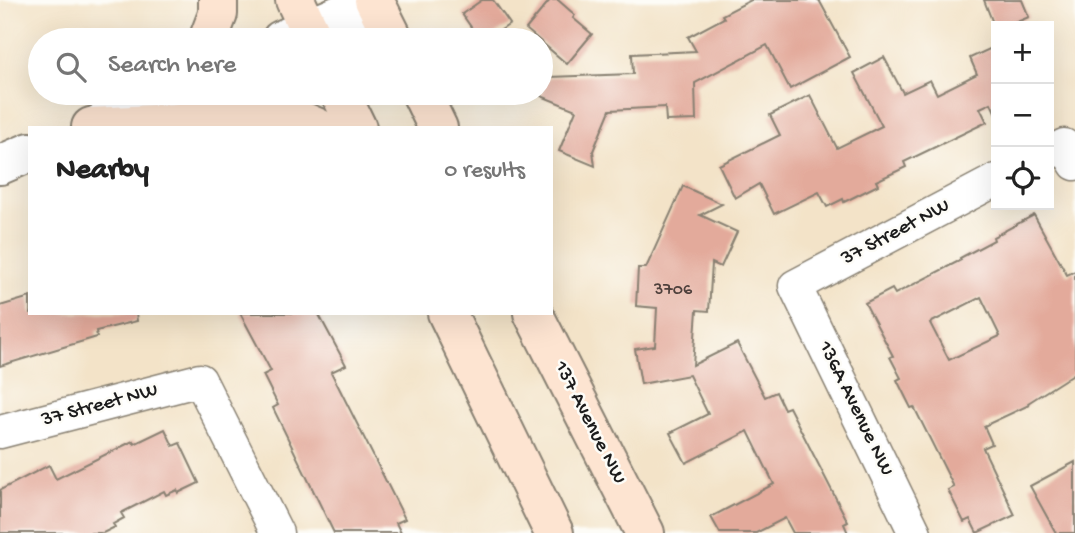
<!DOCTYPE html>
<html lang="en">
<head>
<meta charset="utf-8">
<style>
	body { margin:0; font-family:"Gochi Hand",sans-serif; background:#f2f2f2; color:#222 }
	.controls { position:absolute; right:21px; top:21px; display:grid; overflow:hidden; border-radius:0px; box-shadow:0 7px 28px #0002 }
	.controls button { width:63px; height:63px; display:grid; place-items:center; padding:0; border:0; border-bottom:2px solid #e0e0e0; background:#fff; color:#222; font:35px sans-serif }
	.list { margin:0; padding:0; list-style:none }
	h2 { display:flex; justify-content:space-between; align-items:center; height:91px; margin:0; padding:0 28px; font-size:30px }
	h2 small { font-size:23px; font-weight:400; color:#767676 }
	.icon { flex:none; width:38px; height:38px; fill:none; stroke:currentColor; stroke-width:2; stroke-linecap:round; stroke-linejoin:round }
	.map { position:relative; flex:none; width:1075px; height:533px; overflow:hidden }
	.search { position:absolute; background:#fff; box-shadow:0 7px 28px #0002; left:28px; top:28px; width:525px; height:77px; display:flex; align-items:center; gap:18px; box-sizing:border-box; padding:0 24px; border-radius:38px; color:#767676; font-size:26px }
	.panel { position:absolute; background:#fff; box-shadow:0 7px 28px #0002; left:28px; top:126px; width:525px; height:189px; border-radius:0px }
	.map>svg:first-child { display:block }
	.building { fill:#e3aa9b; fill-rule:evenodd }
	.lines { fill:none; stroke-linecap:round; stroke-linejoin:round }
	.minor-casing { stroke:#888072; stroke-width:35 }
	.tertiary-casing { stroke:#888072; stroke-width:42 }
	.secondary-casing { stroke:#888072; stroke-width:42 }
	.minor { stroke:#fff; stroke-width:32 }
	.tertiary { stroke:#fff; stroke-width:38 }
	.secondary { stroke:#fde4d1; stroke-width:38 }
	.labels { text-anchor:middle; dominant-baseline:central; stroke-width:5; stroke-linejoin:round; paint-order:stroke }
	.number-label { font-size:18px; fill:#4e403c }
	.street-label { font-size:21px; fill:#1c1c1c; stroke:#fdfcf7 }
</style>
</head>
<body>
<div class="map">
<svg width="1075" height="533" viewBox="0 0 1075 533">
	<rect width="100%" height="100%" fill="#fdfcf7"/>
	<filter id="ink" filterUnits="userSpaceOnUse"><feTurbulence type="fractalNoise" baseFrequency=".0143" numOctaves="2"/><feDisplacementMap in="SourceGraphic" scale="14" xChannelSelector="R" yChannelSelector="G"/><feConvolveMatrix kernelMatrix="1 2 1 2 8 2 1 2 1" color-interpolation-filters="sRGB"/></filter>
	<filter id="wash" filterUnits="userSpaceOnUse"><feTurbulence type="fractalNoise" baseFrequency=".00686" numOctaves="4" result="noise"/><feDisplacementMap in="SourceGraphic" scale="28" xChannelSelector="R" yChannelSelector="G"/><feGaussianBlur stdDeviation="1.57" result="paint"/><feColorMatrix in="noise" values="0 0 0 0 0 0 0 0 0 0 0 0 0 0 0 0 0 1.4 0 .05"/><feComposite in="paint" operator="in"/></filter>
	<g filter="url(#wash)">
		<rect width="100%" height="100%" fill="#f3e3c8"/>
		<g id="blocks">
			<g class="building">
				<path d="M482 0H493L510 24 486 40H480L462 14Z"/>
				<path d="M550 0H558L575 15 573 18 592 34 567 64 526 29Z"/>
				<path d="M751 0H819L850 57 790 89 767 45 695 83 696 120 666 121 665 107 610 110 593 151 595 166 559 151 576 110 541 96 549 77 633 74 632 54 696 51 688 37 724 18 722 15Z"/>
				<path d="M984 0H1022L1029 17 1007 26H996V31Z"/>
				<path d="M996 46V114L991 103 980 108 987 122 904 162 906 167 876 181 878 185 844 202 843 199 827 207 819 192 774 214 759 184 735 198 719 165 780 135 770 115 810 95 837 148 882 126 854 73 884 57 903 93 930 80 937 94 977 74 970 58Z"/>
				<path d="M683 186 722 204 700 215 737 232 721 267 712 263 709 311 697 310 693 365 737 343 765 397 776 392 784 409 789 407 848 522 844 524 848 533H793L785 518 756 533H720L711 517 774 484 748 431 686 463 670 433 708 414 689 375 641 384 635 349 655 346 657 308 636 306 638 268H646Z"/>
				<path d="M1034 215 1067 275 1075 271V373L1028 403 1029 405 984 426 992 444 983 448 1015 515 977 533 970 519 964 522 948 490 954 487 914 407 911 408 897 380 901 378 890 357 893 356 865 303 892 289 895 294 961 260 960 258 994 240 993 237ZM981 297 1000 336 949 360 930 323Z"/>
				<path d="M30 297V313H136L137 321 96 331 97 337 0 366V306Z"/>
				<path d="M240 313H318L346 365 331 372 405 519 396 523 401 533H334L273 408 278 405 263 375 271 371Z"/>
				<path d="M165 429 173 446 180 443 199 483 178 493 177 490 166 495 164 491 121 513 124 518 113 524 115 527 103 533H0V490L49 465 56 479 133 441 134 444Z"/>
				<path d="M1075 462V533H1056L1030 486Z"/>
			</g>
		</g>
	</g>
	<g filter="url(#ink)">
		<use href="#blocks" fill-opacity="0" stroke="#888072" stroke-width="2"/>
		<g class="lines">
			<defs>
				<g id="minor">
					<path d="M1049 153 1064 145 1075 164"/>
					<path d="M0 432 200 380 277 533"/>
					<path d="M915 533 795 286 996 180"/>
				</g>
				<g id="tertiary">
					<path d="M281 40 374 0"/>
					<path d="M93 127 167 93"/>
					<path d="M0 165 30 152"/>
				</g>
				<g id="secondary">
					<path d="M295 0 314 40"/>
					<path d="M374 0 394 40"/>
					<path d="M208 40 218 14V0"/>
					<path d="M340 93 357 128"/>
					<path d="M421 93 438 128"/>
					<path d="M91 127 176 123 232 110 286 114 318 128"/>
					<path d="M447 313 554 533"/>
					<path d="M533 313 645 533"/>
				</g>
			</defs>
			<use href="#minor" class="minor-casing"/>
			<use href="#tertiary" class="tertiary-casing"/>
			<use href="#secondary" class="secondary-casing"/>
			<use href="#minor" class="minor"/>
			<use href="#tertiary" class="tertiary"/>
			<use href="#secondary" class="secondary"/>
		</g>
	</g>
	<g class="labels">
		<g class="number-label">
			<text x="673" y="290">3706</text>
		</g>
		<g class="street-label">
			<text transform="translate(896 233) rotate(-28)">37 Street NW</text>
			<text transform="translate(100 406) rotate(-15)">37 Street NW</text>
			<text transform="translate(855 409) rotate(64)">136A Avenue NW</text>
			<text transform="translate(589 423) rotate(63)">137 Avenue NW</text>
		</g>
	</g>
</svg>
<div class="controls">
<button>+</button>
<button>−</button>
<button><svg class="icon" aria-label="locate" viewBox="0 0 24 24"><circle cx="12" cy="12" r="6"/><path d="M12 2v4M12 18v4M2 12h4M18 12h4"/></svg></button>
</div>
<div class="search"><svg class="icon" aria-label="search" viewBox="0 0 24 24"><circle cx="10" cy="10" r="6"/><path d="M15 15l6 6"/></svg>Search here</div>
<section class="panel">
<h2>Nearby<small>0 results</small></h2>
<ul class="list">
</ul>
</section>
</div>
</body>
</html>
